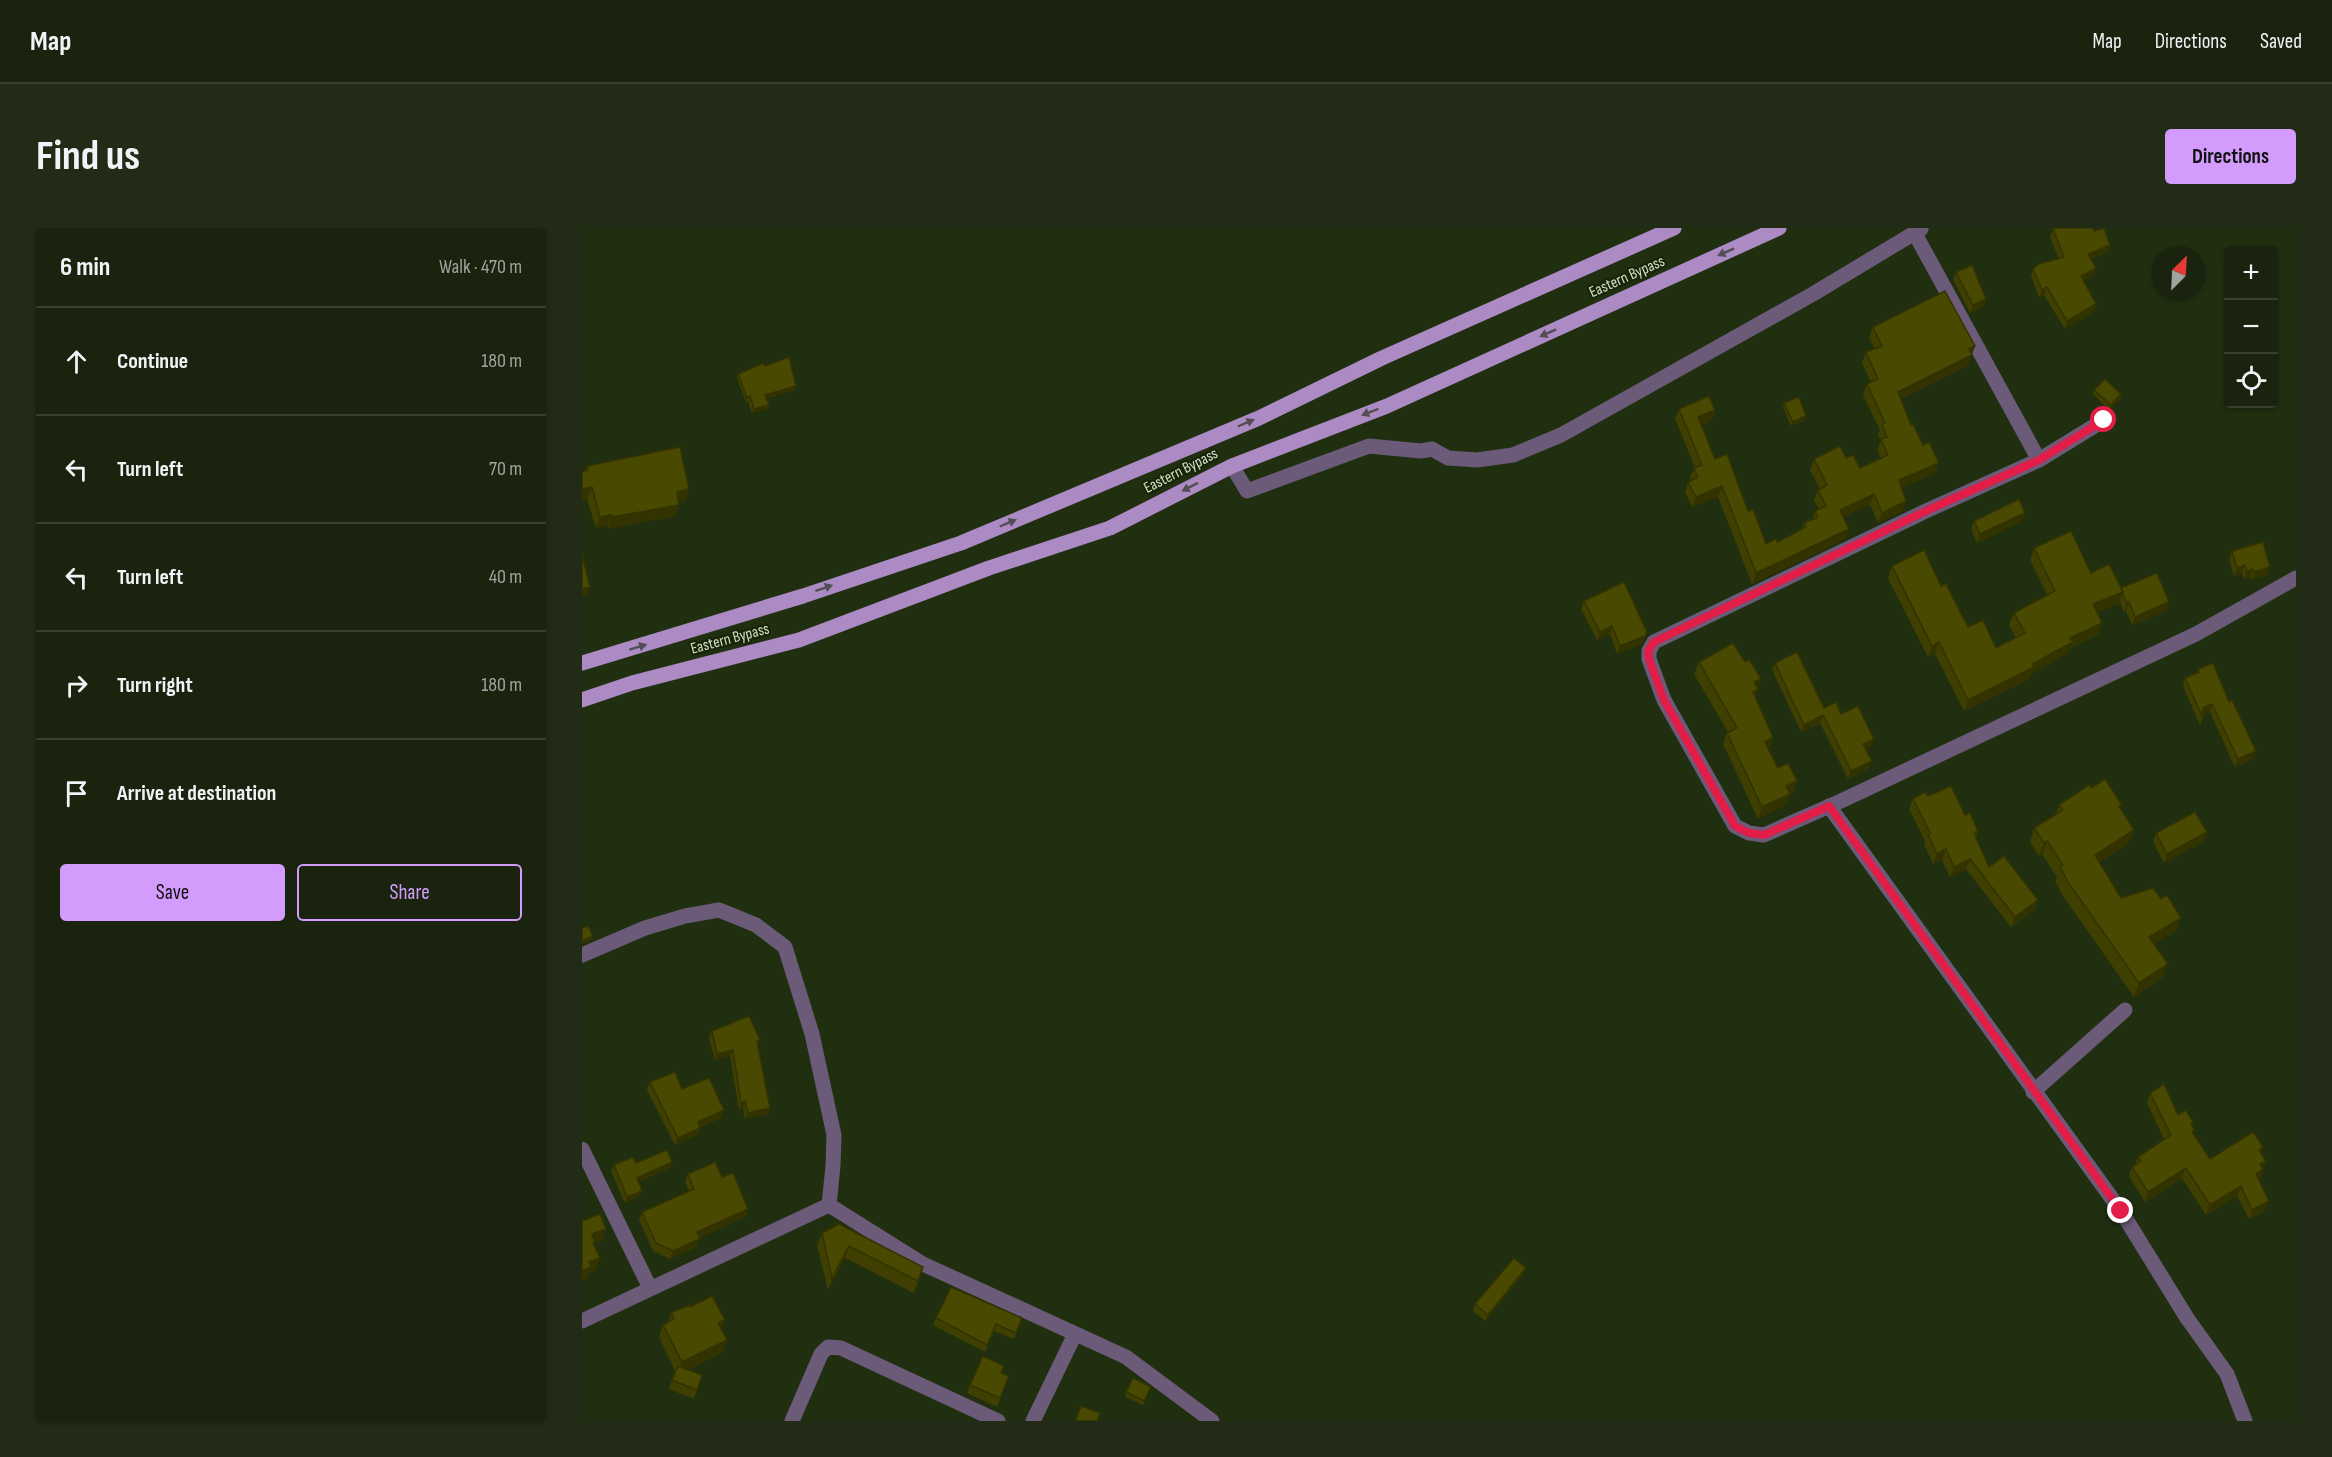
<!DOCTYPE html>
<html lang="en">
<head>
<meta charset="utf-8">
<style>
	body { margin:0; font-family:"Sofia Sans Condensed",sans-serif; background:#222b16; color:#f1f3f6 }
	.controls { position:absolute; right:18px; top:18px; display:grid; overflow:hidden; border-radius:6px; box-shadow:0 2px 4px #0004 }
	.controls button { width:54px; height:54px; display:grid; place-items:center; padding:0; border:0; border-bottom:2px solid #37402e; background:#19230d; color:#f1f3f6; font:30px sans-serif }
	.compass { position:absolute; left:1570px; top:18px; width:54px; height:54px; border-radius:50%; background:#19230d; box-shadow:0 2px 4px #0004; rotate:24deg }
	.stop { position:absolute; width:18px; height:18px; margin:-14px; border:4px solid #e11d48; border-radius:50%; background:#fff }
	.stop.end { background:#e11d48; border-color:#fff; box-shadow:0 2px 6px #0008 }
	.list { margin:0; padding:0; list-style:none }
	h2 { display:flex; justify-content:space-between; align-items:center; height:78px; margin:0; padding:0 24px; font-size:26px }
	h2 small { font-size:20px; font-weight:400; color:#9fa49d }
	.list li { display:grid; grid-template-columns:39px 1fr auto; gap:18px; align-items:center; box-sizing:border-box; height:108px; padding:0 24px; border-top:2px solid #37402e }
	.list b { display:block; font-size:22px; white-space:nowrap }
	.list em { font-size:20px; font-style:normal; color:#9fa49d }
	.actions { display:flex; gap:12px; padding:18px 24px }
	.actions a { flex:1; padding:14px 0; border:2px solid #d39cfc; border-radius:6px; text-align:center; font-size:21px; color:#d39cfc }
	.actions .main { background:#d39cfc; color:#111 }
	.icon { flex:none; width:33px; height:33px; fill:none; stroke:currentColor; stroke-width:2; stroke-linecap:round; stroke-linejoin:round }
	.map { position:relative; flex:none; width:1714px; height:1193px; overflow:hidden; border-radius:6px }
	header { display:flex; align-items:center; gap:36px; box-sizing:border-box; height:84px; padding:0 30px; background:#19230d; border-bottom:2px solid #37402e }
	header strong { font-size:28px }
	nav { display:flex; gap:33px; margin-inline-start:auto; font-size:21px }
	.intro { display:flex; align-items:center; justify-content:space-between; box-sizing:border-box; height:144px; padding:0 36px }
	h1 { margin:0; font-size:42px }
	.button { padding:15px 27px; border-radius:6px; background:#d39cfc; color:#111; font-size:21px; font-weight:700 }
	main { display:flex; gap:36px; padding:0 36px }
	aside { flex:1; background:#19230d; border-radius:6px; box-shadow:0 2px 4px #0004 }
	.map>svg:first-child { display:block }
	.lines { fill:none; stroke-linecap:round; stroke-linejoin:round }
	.minor { stroke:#6b5b78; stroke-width:15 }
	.primary { stroke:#ac8bc5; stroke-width:15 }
	.wall { fill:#3f3f01 }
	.shaded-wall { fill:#333301 }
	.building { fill:#494901; stroke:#333301; stroke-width:1.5 }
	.oneway { fill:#534e53 }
	.route { stroke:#e11d48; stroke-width:8 }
	.labels { text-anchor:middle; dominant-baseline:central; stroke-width:4.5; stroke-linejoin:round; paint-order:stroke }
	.street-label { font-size:16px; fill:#d5dfcc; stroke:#182507 }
</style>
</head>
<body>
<header>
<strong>Map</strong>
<nav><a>Map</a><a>Directions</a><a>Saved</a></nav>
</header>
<div class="intro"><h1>Find us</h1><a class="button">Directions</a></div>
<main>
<aside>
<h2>6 min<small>Walk · 470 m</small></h2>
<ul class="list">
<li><svg class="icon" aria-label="ahead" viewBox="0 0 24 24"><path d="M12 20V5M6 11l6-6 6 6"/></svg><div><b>Continue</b></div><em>180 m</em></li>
<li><svg class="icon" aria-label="left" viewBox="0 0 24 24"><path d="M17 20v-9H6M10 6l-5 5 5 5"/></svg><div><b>Turn left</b></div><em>70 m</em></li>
<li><svg class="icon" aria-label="left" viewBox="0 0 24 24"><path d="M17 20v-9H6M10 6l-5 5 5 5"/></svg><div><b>Turn left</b></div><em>40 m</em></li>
<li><svg class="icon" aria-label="right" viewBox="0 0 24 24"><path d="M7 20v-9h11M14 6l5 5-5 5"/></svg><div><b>Turn right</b></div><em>180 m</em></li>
<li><svg class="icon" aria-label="arrive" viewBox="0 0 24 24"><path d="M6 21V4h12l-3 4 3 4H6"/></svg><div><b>Arrive at destination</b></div></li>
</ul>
<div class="actions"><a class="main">Save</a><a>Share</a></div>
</aside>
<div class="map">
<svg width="1714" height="1193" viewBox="0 0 1714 1193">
	<rect width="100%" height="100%" fill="#212f11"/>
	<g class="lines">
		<g class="minor">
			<path d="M1332 4 1457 232 1346 282 1072 414 1067 423V431L1082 472 1153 598 1167 605 1182 607 1259 573 1614 406 1714 350"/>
			<path d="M1457 232 1522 192"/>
			<path d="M650 238 665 263 787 218 839 223 850 221 866 230 895 232 931 227 979 207 1231 66 1339 1"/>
			<path d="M1247 578 1539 983 1605 1090 1645 1146 1663 1193"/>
			<path d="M0 727 63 700 103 688 137 682 174 697 203 719 230 806 252 907 251 938 247 977"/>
			<path d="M1451 864 1543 782"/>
			<path d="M0 921 68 1060"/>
			<path d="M247 977 341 1036 544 1129 630 1193"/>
			<path d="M0 1093 247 977"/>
			<path d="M210 1193 239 1126 246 1119 259 1120 416 1193"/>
			<path d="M451 1193 493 1106"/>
		</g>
		<g class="primary">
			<path d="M0 435 221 368 379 315 677 190 800 130 1092 0"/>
			<path d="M0 472 50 455 217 412 407 340 528 300 650 238 805 178 1197 0"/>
		</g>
	</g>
	<g class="wall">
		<path d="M1471 1 1512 3 1528 17 1526 24 1509 31 1511 47 1501 53 1514 76 1511 84 1483 101 1462 67 1457 69 1449 48 1451 41 1477 31 1468 9Z"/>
		<path d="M1374 44 1404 71 1401 79 1388 85 1371 52Z"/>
		<path d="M1291 99 1393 118 1386 137 1318 171 1329 197 1353 245 1319 260 1321 283 1296 295 1288 276 1261 289 1263 311 1170 356 1136 269 1110 279 1103 264 1106 254 1109 252 1108 250 1113 239 1093 191 1097 181 1133 182 1129 193 1119 197 1133 231 1166 283 1184 316 1196 314 1220 302 1222 295 1230 292 1233 283 1237 281 1232 272 1236 262 1238 261 1228 242 1232 231 1264 230 1278 240 1299 230 1295 222 1299 213 1296 207 1298 202 1281 167 1285 156 1289 154 1280 135 1284 124 1293 121 1287 110Z"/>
		<path d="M183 138 213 162 184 170 186 181 170 185 166 173 164 174 155 150 156 146Z"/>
		<path d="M1512 162 1539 166 1538 171 1527 182 1511 166Z"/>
		<path d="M1202 175 1224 188 1223 192 1209 198 1201 179Z"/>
		<path d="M5 238 107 261 103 273 97 274 93 288 26 301V298L14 300 5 271 0 272V244L3 243Z"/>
		<path d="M1392 293H1440L1395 315 1389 301Z"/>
		<path d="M1452 320 1509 345 1584 383 1550 397 1544 383 1542 384 1538 374 1537 376 1515 384 1520 395 1516 407 1488 420 1486 425 1449 446 1447 451 1382 483 1353 426 1346 429 1306 350 1310 338 1359 358 1386 399 1414 420 1434 410 1427 397 1432 385 1465 367 1448 332Z"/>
		<path d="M1650 323 1688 339 1685 347 1669 352 1668 349 1662 351 1660 345 1652 348 1647 331Z"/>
		<path d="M1002 373 1065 404 1060 416 1035 426 1028 406 1015 412 999 381Z"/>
		<path d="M1117 434 1175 460 1173 470 1191 509 1187 521 1196 540 1215 553 1211 565 1208 566 1204 577 1176 591 1141 516 1145 505 1146 504 1112 446Z"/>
		<path d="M1193 435 1242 480 1259 486 1289 519 1284 521 1287 540 1266 551 1238 495 1219 504 1190 442Z"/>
		<path d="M1616 441 1647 474 1671 531 1653 539 1628 484 1621 486V490L1618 497 1601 458 1603 450 1614 446Z"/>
		<path d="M1509 560 1540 577 1538 581 1547 615 1517 634 1539 670 1594 703 1572 716 1581 749 1552 769 1481 668 1473 653 1475 649 1460 626 1457 628 1448 614 1452 600 1474 586 1477 577Z"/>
		<path d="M1346 568 1383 587 1396 603 1394 610 1407 639 1456 672 1452 682 1429 699 1384 641 1368 649 1360 632 1351 636 1342 616 1343 613 1327 581 1331 571Z"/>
		<path d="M1574 605 1622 613 1582 635 1571 614Z"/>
		<path d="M130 803 178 812 176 817 186 886 163 891 161 880 157 882 148 828 133 832 127 810Z"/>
		<path d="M68 854 100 861 142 882 139 890 118 900 115 907 93 917 65 862Z"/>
		<path d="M1568 865 1610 898 1611 906 1628 931 1681 919 1679 924 1684 933 1678 951 1677 952 1683 983 1667 991 1655 968 1624 987 1600 950 1563 974 1547 948 1550 939 1553 937 1556 929 1582 911 1565 875Z"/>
		<path d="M90 934 88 940 57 954 60 963 58 968 43 975 29 943 32 937Z"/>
		<path d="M106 946 140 949 166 981 164 988 117 1010 115 1019 88 1031 71 1023 57 992 60 984 107 963 103 954Z"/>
		<path d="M240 1005 341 1039 332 1065 263 1030 246 1062 235 1017Z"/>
		<path d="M944 1040 941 1046 903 1093 891 1083 893 1076Z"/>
		<path d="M108 1079 143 1092 139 1101 140 1124 105 1142 115 1162 112 1171 87 1161 93 1143 77 1109 81 1097 86 1095 89 1085Z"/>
		<path d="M354 1090H440L432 1111 412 1103 403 1124 351 1097Z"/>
		<path d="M420 1145 427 1148 415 1179 385 1165 388 1157Z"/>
		<path d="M569 1159 561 1177 543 1169 544 1164Z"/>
	</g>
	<g class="shaded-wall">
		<path d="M1528 17 1526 24 1503 33 1506 26Z"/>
		<path d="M1514 40 1511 47 1496 56 1499 48Z"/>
		<path d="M1465 59 1462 67 1457 69 1460 62Z"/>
		<path d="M1404 71 1401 79 1388 85 1391 77Z"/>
		<path d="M1514 76 1511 84 1483 101 1485 93Z"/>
		<path d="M1393 118 1386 137 1312 174 1316 164Z"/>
		<path d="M214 158 213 162 182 171 183 167Z"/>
		<path d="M1539 166 1538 171 1527 182 1529 177Z"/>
		<path d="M187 177 186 181 170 185 172 181Z"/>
		<path d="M1133 182 1129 193 1112 200 1116 189Z"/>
		<path d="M1224 188 1223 192 1209 198 1211 194Z"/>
		<path d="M1357 235 1353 245 1313 263 1317 252Z"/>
		<path d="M1140 258 1136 269 1110 279 1114 269Z"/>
		<path d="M10 259 5 271 0 272V261Z"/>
		<path d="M107 261 103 273 90 275 95 264Z"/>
		<path d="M1292 266 1288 276 1254 293 1258 282Z"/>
		<path d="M1324 273 1321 283 1296 295 1300 285Z"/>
		<path d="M97 277 93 288 26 301 30 289Z"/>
		<path d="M1443 285 1440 293 1395 315 1398 306Z"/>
		<path d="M30 287 26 298 14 300 18 289Z"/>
		<path d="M1267 301 1263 311 1170 356 1174 345Z"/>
		<path d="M1663 337 1660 345 1652 348 1655 340Z"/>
		<path d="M1688 339 1685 347 1669 352 1672 344Z"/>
		<path d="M1671 341 1668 349 1662 351 1665 343Z"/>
		<path d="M8 359 6 367 0 368V361Z"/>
		<path d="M1541 364 1537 376 1507 387 1511 376Z"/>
		<path d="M1547 374 1544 383 1542 384 1545 375Z"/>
		<path d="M1587 374 1584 383 1550 397 1553 389Z"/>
		<path d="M1520 395 1516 407 1488 420 1486 425 1449 446 1447 451 1382 483 1386 472 1450 436 1488 410Z"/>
		<path d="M1030 398 1028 406 1015 412 1018 404Z"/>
		<path d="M1065 404 1060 416 1035 426 1038 418Z"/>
		<path d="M1357 414 1353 426 1346 429 1350 418Z"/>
		<path d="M1179 451 1175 462 1172 454Z"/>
		<path d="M1176 461 1172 473 1171 464Z"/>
		<path d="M1630 476 1628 484 1620 487 1621 480Z"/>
		<path d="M1241 487 1238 495 1219 504 1222 497Z"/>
		<path d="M1191 509 1187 521 1179 525 1183 514Z"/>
		<path d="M1292 511 1289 519 1278 524 1281 516Z"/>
		<path d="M1674 523 1671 531 1653 539 1656 531Z"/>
		<path d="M1290 533 1287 540 1266 551 1269 543Z"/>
		<path d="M1215 553 1211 565 1208 566 1204 577 1176 591 1180 579 1204 558Z"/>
		<path d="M1552 602 1547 615 1508 640 1513 627Z"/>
		<path d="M1625 604 1622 613 1582 635 1585 626Z"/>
		<path d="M1465 613 1460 626 1457 628 1462 615Z"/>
		<path d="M1364 621 1360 632 1351 636 1355 626Z"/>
		<path d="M1388 631 1384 641 1368 649 1372 639Z"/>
		<path d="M1456 672 1452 682 1429 699 1433 689Z"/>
		<path d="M1599 690 1594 703 1562 722 1567 709Z"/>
		<path d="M11 708 10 712 0 716V713Z"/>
		<path d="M1586 736 1581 749 1552 769 1557 755Z"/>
		<path d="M151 822 148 828 133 832 135 826Z"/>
		<path d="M163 873 161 880 157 882 159 875Z"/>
		<path d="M188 880 186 886 163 891 166 885Z"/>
		<path d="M142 882 139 890 113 902 116 894Z"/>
		<path d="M118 900 115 907 93 917 96 910Z"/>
		<path d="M1684 933 1678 951 1670 956 1678 936Z"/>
		<path d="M90 934 88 940 53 956 55 950Z"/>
		<path d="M1604 940 1600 950 1563 974 1566 964Z"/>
		<path d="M1659 958 1655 968 1624 987 1628 977Z"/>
		<path d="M60 963 58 968 43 975 45 969Z"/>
		<path d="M1687 973 1683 983 1667 991 1670 982Z"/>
		<path d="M166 981 164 988 112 1012 115 1004Z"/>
		<path d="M24 1001 20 1013 13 1015 9 1025 10 1006Z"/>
		<path d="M118 1011 115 1019 88 1031 91 1023Z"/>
		<path d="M267 1018 263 1030 246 1062 250 1050Z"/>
		<path d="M18 1030 14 1042 8 1044 5 1051 0 1053V1043L7 1034Z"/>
		<path d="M944 1040 941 1046 903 1093 906 1087Z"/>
		<path d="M143 1092 138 1104 136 1095Z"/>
		<path d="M145 1112 140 1124 95 1147 100 1134Z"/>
	</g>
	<g class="building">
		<path d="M1473 0H1511L1512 3 1522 0 1528 17 1506 26 1514 40 1499 48 1514 76 1485 93 1465 59 1460 62 1451 41 1457 36 1482 29 1471 1Z"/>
		<path d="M1390 37 1404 71 1391 77 1374 44Z"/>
		<path d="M1363 63 1393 118 1387 121 1390 127 1316 164 1329 197 1331 196 1341 217 1347 214 1357 235 1317 252 1324 273 1300 285 1292 266 1258 282 1267 301 1174 345 1140 258 1114 269 1106 254 1116 249 1112 240 1120 237 1097 181 1127 168 1133 182 1116 189 1133 231 1145 226 1166 283 1171 281 1184 316 1194 311 1196 314 1224 299 1222 295 1236 289 1233 283 1244 278 1236 262 1245 257 1232 231 1258 218 1264 230 1271 227 1278 240 1306 227 1299 211 1305 209 1300 196 1303 195 1285 156 1296 151 1284 124 1300 118 1291 99Z"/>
		<path d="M207 129 214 158 183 167 187 177 172 181 168 168 165 170 156 146 182 135 183 138Z"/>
		<path d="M1523 151 1539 166 1529 177 1512 162Z"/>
		<path d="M1217 169 1224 188 1211 194 1202 175Z"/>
		<path d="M98 219 107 261 95 264 97 277 30 289V287L18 289 10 259 0 261V244L6 242 5 238Z"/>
		<path d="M1437 271 1443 285 1398 306 1392 293Z"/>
		<path d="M1489 303 1509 345 1527 336 1541 364 1511 376 1520 395 1488 410 1491 414 1450 436 1452 439 1386 472 1357 414 1350 418 1310 338 1342 322 1359 358 1364 356 1386 399 1401 392 1414 420 1443 405 1432 385 1473 363 1452 320Z"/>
		<path d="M1681 314 1688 339 1672 344 1671 341 1665 343 1663 337 1655 340 1650 323Z"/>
		<path d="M0 326 8 359 0 361Z"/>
		<path d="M1575 345 1587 374 1553 389 1547 374 1545 375 1541 366V364L1539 360Z"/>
		<path d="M1042 354 1065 404 1063 408 1038 418 1030 398 1018 404 1002 373Z"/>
		<path d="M1151 415 1163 434 1167 431 1179 451 1172 454 1176 461 1171 464 1191 509 1183 514 1196 540 1206 535 1215 553 1204 558 1208 566 1180 579 1145 505 1155 500 1117 434Z"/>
		<path d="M1215 424 1242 480 1254 474 1259 486 1276 478 1292 511 1281 516 1290 533 1269 543 1241 487 1222 497 1193 435Z"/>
		<path d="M1631 435 1647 474 1650 472 1674 523 1656 531 1630 476 1621 480V490L1603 450 1617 444 1616 441Z"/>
		<path d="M1523 551 1540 577 1537 578 1552 602 1513 627 1539 670 1571 660 1579 671 1585 667 1599 690 1567 709 1586 736 1557 755 1486 654 1478 639 1481 637 1465 613 1462 615 1452 600 1481 582 1477 577 1507 557 1509 560Z"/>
		<path d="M1369 558 1383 587 1388 585 1396 603 1392 605 1407 639 1422 628 1456 672 1433 689 1388 631 1372 639 1364 621 1355 626 1346 606 1348 605 1331 571 1343 564 1346 568Z"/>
		<path d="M1613 584 1625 604 1585 626 1574 605Z"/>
		<path d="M6 698 11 708 0 713V700Z"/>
		<path d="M167 788 178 812 175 813 188 880 166 885 163 873 159 875 151 822 135 826 130 803Z"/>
		<path d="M93 844 100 861 127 850 142 882 116 894 118 900 96 910 68 854Z"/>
		<path d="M1582 856 1596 887 1604 882 1611 894 1609 896 1613 902 1610 904 1628 931 1671 904 1681 919 1677 922 1684 933 1678 936 1681 941 1674 946 1687 973 1670 982 1659 958 1628 977 1604 940 1566 964 1550 939 1559 933 1556 929 1589 907 1568 865Z"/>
		<path d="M85 922 90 934 55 950 60 963 45 969 32 937 51 929 54 935Z"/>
		<path d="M133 934 140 949 151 945 166 981 115 1004 118 1011 91 1023 74 1015 60 984 112 961 106 946Z"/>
		<path d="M18 986 24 1001 10 1006 13 1014 11 1015 18 1030 7 1034 9 1039 0 1043V993Z"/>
		<path d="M257 996 341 1039 336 1053 267 1018 250 1050 240 1005Z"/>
		<path d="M932 1030 944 1040 906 1087 893 1076Z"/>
		<path d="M369 1059 440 1090 434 1105 414 1096 405 1117 354 1090Z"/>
		<path d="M130 1068 143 1092 136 1095 145 1112 100 1134 81 1097 92 1091 89 1085 107 1077 108 1079Z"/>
		<path d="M401 1128 422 1138 419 1145 427 1148 418 1170 388 1157Z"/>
		<path d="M96 1138 120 1147 115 1162 90 1152Z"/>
		<path d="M551 1150 569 1159 562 1173 544 1164Z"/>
		<path d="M499 1178 518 1185 515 1193H493Z"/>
	</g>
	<defs><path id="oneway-solid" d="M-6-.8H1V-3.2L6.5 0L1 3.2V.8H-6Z" transform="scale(1.5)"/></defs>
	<g class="oneway">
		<use href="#oneway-solid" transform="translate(1144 24) rotate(156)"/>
		<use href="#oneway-solid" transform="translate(966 105) rotate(156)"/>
		<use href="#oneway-solid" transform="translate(788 184) rotate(159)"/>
		<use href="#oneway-solid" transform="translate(664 195) rotate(-23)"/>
		<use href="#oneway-solid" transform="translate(608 259) rotate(153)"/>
		<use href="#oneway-solid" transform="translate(426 295) rotate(-23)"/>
		<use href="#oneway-solid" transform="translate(242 360) rotate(-19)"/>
		<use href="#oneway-solid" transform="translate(56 419) rotate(-17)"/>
	</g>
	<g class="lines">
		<path class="route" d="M1522 192 1457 232 1346 282 1072 414 1066 423 1067 431 1082 472 1153 598 1167 605 1182 607 1247 578 1539 983"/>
	</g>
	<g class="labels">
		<g class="street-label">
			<text transform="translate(1045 49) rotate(-24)">Eastern Bypass</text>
			<text transform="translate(599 243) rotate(-27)">Eastern Bypass</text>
			<text transform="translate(148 411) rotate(-15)">Eastern Bypass</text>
		</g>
	</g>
</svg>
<div class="controls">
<button>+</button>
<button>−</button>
<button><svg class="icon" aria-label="locate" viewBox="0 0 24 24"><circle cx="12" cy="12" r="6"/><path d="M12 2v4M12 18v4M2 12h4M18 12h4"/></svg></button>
</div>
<svg class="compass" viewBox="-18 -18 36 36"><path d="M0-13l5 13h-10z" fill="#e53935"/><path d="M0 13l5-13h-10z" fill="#9fa49d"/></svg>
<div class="stop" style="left:1522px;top:192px"></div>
<div class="stop end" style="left:1539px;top:983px"></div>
</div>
</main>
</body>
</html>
